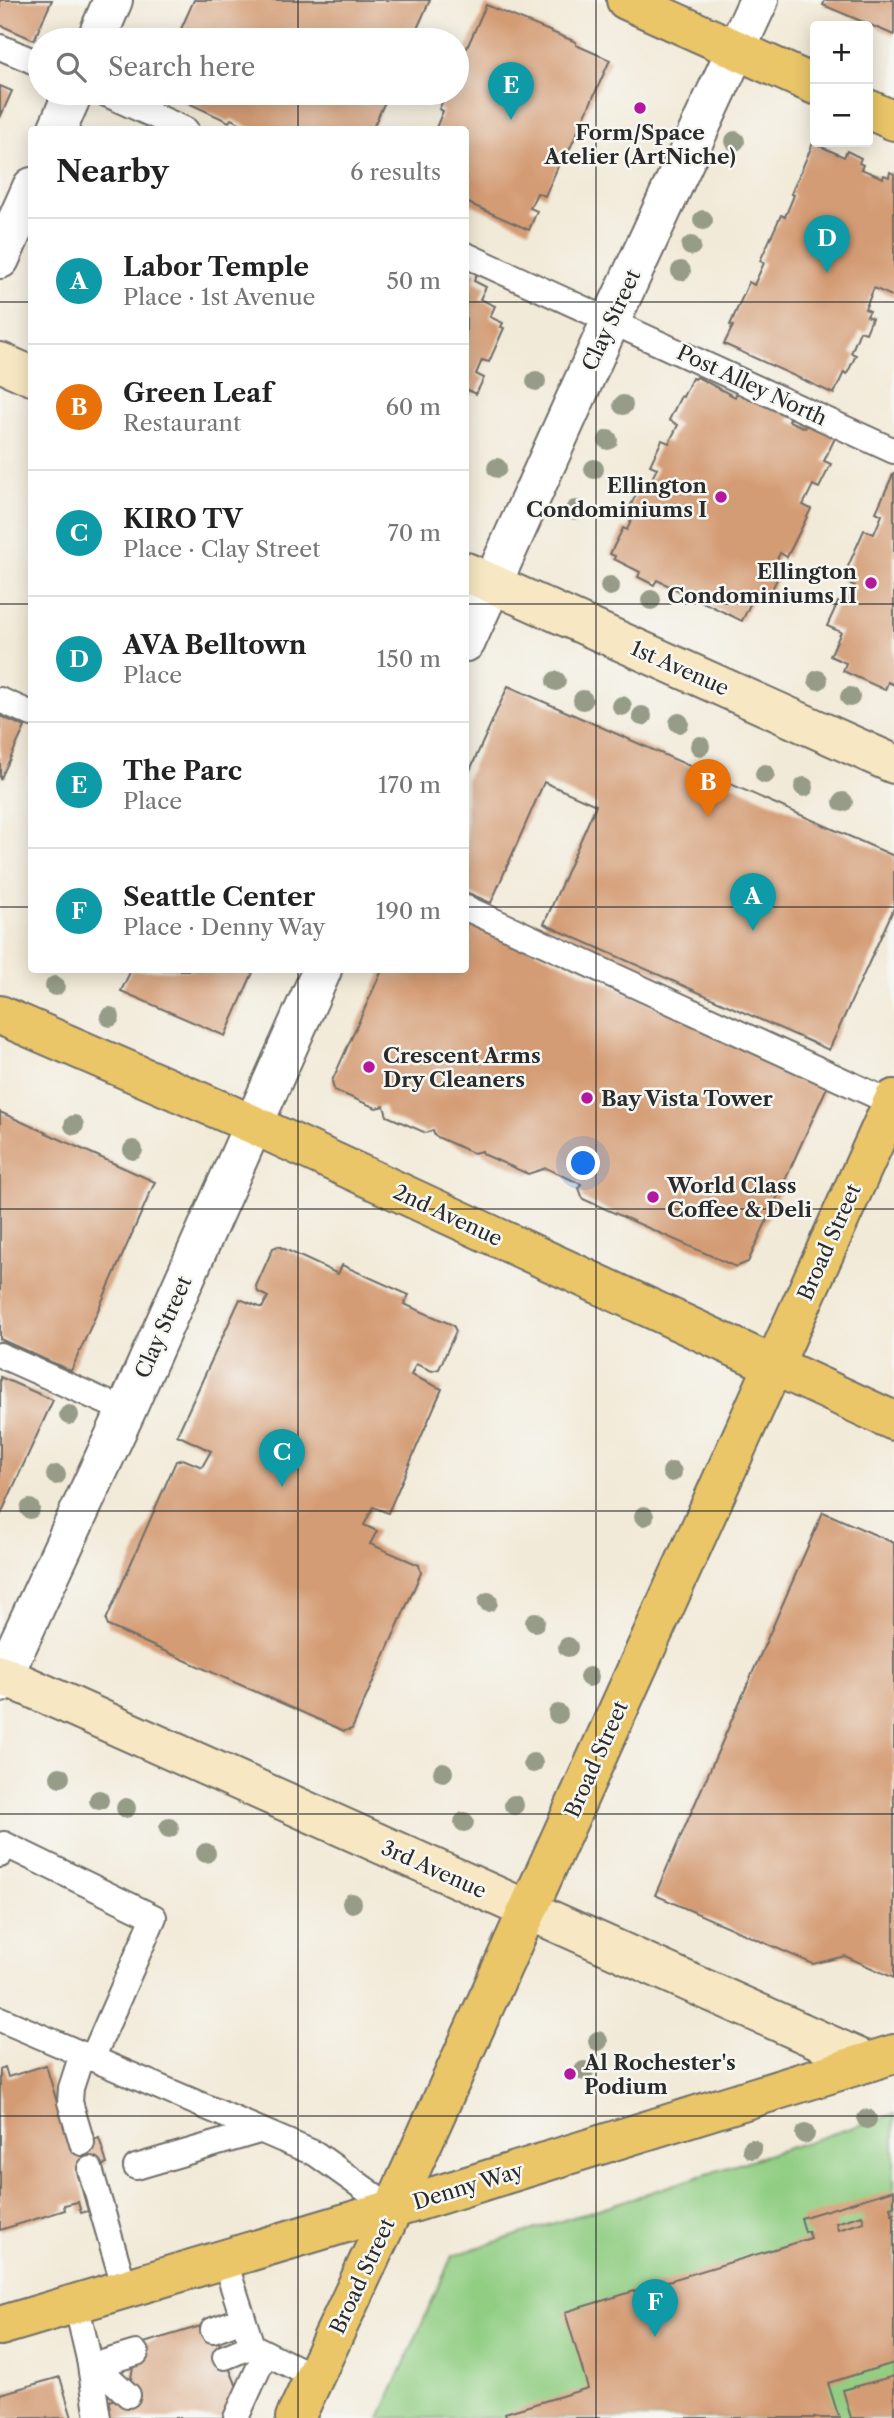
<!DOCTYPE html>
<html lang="en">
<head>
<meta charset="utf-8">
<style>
	body { margin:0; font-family:"Libre Caslon Text",serif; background:#f6f6f6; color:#222 }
	.controls { position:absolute; right:21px; top:21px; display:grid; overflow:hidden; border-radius:7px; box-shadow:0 4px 18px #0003 }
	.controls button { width:63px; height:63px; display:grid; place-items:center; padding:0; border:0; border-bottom:2px solid #e0e0e0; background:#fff; color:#222; font:35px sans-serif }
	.you { position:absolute; left:584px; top:1164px; width:24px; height:24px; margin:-18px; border:5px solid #fff; border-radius:50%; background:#1a73e8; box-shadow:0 0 0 10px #1a73e833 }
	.badge { display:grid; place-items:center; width:46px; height:46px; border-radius:50%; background:#7c3aed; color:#fff; font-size:23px; font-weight:700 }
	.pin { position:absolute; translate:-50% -58px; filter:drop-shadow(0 2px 4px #0008) }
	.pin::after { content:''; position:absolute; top:37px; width:24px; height:21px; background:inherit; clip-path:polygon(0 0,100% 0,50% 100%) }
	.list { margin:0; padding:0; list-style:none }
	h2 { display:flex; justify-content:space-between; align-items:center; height:91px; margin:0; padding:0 28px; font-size:30px }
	h2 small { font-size:23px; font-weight:400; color:#767676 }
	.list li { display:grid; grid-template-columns:46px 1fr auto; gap:21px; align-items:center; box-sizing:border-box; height:126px; padding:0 28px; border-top:2px solid #e0e0e0 }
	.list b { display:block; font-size:26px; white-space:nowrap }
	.list p { margin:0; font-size:23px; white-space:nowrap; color:#767676 }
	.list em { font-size:23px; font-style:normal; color:#767676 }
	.icon { flex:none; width:38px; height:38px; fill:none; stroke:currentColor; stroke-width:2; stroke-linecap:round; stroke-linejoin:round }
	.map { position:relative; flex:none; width:894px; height:2418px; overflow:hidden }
	.search { position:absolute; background:#fff; box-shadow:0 4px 18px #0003; left:28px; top:28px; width:441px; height:77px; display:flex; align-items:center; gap:18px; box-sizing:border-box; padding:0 24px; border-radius:38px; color:#767676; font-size:26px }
	.panel { position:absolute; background:#fff; box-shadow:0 4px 18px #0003; left:28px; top:126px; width:441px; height:847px; border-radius:7px }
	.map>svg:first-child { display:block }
	.green { fill:#91ce83; stroke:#5e7c57; stroke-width:2 }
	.building { fill:#d49c74; fill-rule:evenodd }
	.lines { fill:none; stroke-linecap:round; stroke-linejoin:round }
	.service-casing { stroke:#716e68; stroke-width:28 }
	.minor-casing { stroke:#716e68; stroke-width:42 }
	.tertiary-casing { stroke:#716e68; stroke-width:42 }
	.secondary-casing { stroke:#716e68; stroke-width:42 }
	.primary-casing { stroke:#716e68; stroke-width:42 }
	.service { stroke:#fff; stroke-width:24 }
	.minor { stroke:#fff; stroke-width:38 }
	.tertiary { stroke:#fff; stroke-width:38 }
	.secondary { stroke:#f7e8c3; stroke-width:38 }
	.primary { stroke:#eac669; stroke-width:38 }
	.tree { fill:#969c87 }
	.grid { fill:none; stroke:#2b2b2b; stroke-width:2; stroke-opacity:0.55 }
	.poi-dot { fill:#b5179e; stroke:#f6f6f2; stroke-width:2.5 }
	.labels { text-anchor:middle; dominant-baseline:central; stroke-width:5; stroke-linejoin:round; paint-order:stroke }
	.poi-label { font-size:21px; font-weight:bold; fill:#2b2b2b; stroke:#f6f6f2; text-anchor:start }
	.street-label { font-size:21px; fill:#2b2b2b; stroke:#f6f6f2 }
</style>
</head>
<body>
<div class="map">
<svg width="894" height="2418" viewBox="0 0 894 2418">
	<rect width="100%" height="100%" fill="#f6f6f2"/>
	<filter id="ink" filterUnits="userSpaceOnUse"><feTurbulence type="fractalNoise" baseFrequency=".0143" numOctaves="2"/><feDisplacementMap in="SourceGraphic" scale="14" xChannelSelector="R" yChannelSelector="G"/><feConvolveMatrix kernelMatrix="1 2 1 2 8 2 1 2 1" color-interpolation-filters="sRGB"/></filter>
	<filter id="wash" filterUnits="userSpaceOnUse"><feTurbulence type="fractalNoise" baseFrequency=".00686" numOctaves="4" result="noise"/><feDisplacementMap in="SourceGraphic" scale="28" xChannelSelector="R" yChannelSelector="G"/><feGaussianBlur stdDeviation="1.57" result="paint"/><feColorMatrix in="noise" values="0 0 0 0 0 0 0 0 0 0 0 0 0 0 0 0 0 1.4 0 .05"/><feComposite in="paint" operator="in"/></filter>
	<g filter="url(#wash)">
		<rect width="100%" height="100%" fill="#f2ead8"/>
		<path class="green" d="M894 2114V2418H380L452 2256Z"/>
		<g id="blocks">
			<g class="building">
				<path d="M0 0H52L34 40 0 25Z"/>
				<path d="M194 0H430L412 40H176Z"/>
				<path d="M825 0H894V35L823 5Z"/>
				<path d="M486 5 576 42V45L610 60 563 164 560 162 545 196 537 193 530 208 537 211 529 230 466 202V130H435L443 111 439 109 447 93H457V70Z"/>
				<path d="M0 86 12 91 0 118Z"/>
				<path d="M167 93H389L372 130H255L231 119 229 122Z"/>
				<path d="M813 143 844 157 847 151 861 158 859 163 863 165 861 169 883 178 884 175 889 177 890 172 894 174V297L874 288 865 309 870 311 867 316 872 318 866 333 860 331 851 353 856 355 847 374 844 372 834 394 724 344 733 326 730 325 749 282 754 285 764 263 760 261 781 215 785 217 794 195 791 194Z"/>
				<path d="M466 268 477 273 474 281 486 287 480 299 495 306 490 317 503 323 501 327 504 328 489 362 482 360 476 374 484 378 476 394 468 390 466 395Z"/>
				<path d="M697 377 735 397 740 387 793 413 789 421 805 428 811 418 838 432 824 461 831 464 819 488 813 485 803 505 811 509 787 557 780 553 771 571 779 575 767 600 755 594 742 621 657 580 654 585 638 577 640 572 614 559 615 556 610 554 623 528 627 530 635 512 629 509 641 484 648 487 657 468 650 465 662 440 669 443 678 425 669 420 681 396 683 397 692 378 695 379Z"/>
				<path d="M894 472V685L888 682 885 690 843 671 846 663 830 656 841 632 827 626 838 602 846 605 855 586 842 580 864 530 874 534 882 515 876 512Z"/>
				<path d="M508 686 894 856V908L829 1050 544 924 596 805 544 782 491 903 466 892V779Z"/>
				<path d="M0 716 25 727 0 780Z"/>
				<path d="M466 919 828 1085 748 1262 736 1267 583 1199 579 1188 581 1184 546 1168 528 1174 483 1154 482 1151 473 1153 435 1136 433 1130 426 1133 387 1116 384 1106 376 1108 334 1090 332 1081 382 970H466Z"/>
				<path d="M131 970H254L225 1036 121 991Z"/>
				<path d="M0 1112 155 1182 71 1371 0 1339Z"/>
				<path d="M278 1246 338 1274 342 1265 409 1295 404 1304 453 1325 456 1331 439 1369 432 1371 416 1364 411 1375 442 1389 388 1513 373 1507 364 1525 377 1531 370 1544 419 1565 421 1573 352 1729 344 1731 108 1626 106 1620 176 1461 183 1459 202 1467 211 1451 177 1435 240 1299 262 1308 268 1297 258 1292 256 1286 273 1248Z"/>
				<path d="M0 1377 53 1400 0 1516Z"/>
				<path d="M823 1512 894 1543V1978L845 1956 813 1964 655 1895Z"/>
				<path d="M46 2065 70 2147 99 2138 107 2164 77 2172 88 2211 81 2213 78 2202 64 2205 65 2210 0 2230V2069L5 2067 8 2077Z"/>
				<path d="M894 2190V2206L890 2207 892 2214 894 2213V2363L828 2383 839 2418H506L505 2413 588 2388 565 2312 811 2238 808 2231 805 2232 801 2218ZM862 2215 864 2222 838 2230 836 2223Z"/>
				<path d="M211 2323 242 2399 234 2418H108L103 2403 128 2395 137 2345Z"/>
				<path d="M894 2376V2418H851L843 2390Z"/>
				<path d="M60 2377 72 2418H1L0 2394Z"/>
			</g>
		</g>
	</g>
	<g filter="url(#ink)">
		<use href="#blocks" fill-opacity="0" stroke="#716e68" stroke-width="2"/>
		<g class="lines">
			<defs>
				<g id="service">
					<path d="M0 47 40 64"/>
					<path d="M104 93 186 130"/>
					<path d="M466 255 894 451"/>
					<path d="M0 700 32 714"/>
					<path d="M466 908 894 1104"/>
					<path d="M0 1355 126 1411"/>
					<path d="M0 1855 4 1844 154 1917 92 2059"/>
					<path d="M0 2019 316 2154 393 2209"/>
					<path d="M82 2054 71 2088 70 2102 82 2143"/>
					<path d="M136 2167 259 2131"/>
					<path d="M90 2169 125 2289"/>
					<path d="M224 2259 252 2346 314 2377"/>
					<path d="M76 2303 89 2359 128 2395"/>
					<path d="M213 2330 243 2319"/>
					<path d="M225 2357 252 2346"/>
					<path d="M89 2359 98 2418"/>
					<path d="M96 2365 136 2353"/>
					<path d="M236 2418 265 2354"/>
				</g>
				<g id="minor">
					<path d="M466 642 611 320 759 0"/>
					<path d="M0 1683 126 1411 322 970"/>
				</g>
				<g id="tertiary">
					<path d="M96 40 113 0"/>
					<path d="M57 130 73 93"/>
					<path d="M0 259 32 187"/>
				</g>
				<g id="secondary">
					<path d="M0 362 32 376"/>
					<path d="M466 572 894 764"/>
					<path d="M0 1674 868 2062"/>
				</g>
				<g id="primary">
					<path d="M626 0 815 85"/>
					<path d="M868 109 894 121"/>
					<path d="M0 1015 252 1124 894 1421"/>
					<path d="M0 2326 393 2209 894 2054"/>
					<path d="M295 2418 393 2209 894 1099"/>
				</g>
			</defs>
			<use href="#service" class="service-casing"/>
			<use href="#minor" class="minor-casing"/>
			<use href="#tertiary" class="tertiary-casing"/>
			<use href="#secondary" class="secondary-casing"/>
			<use href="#primary" class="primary-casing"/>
			<use href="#service" class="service"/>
			<use href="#minor" class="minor"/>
			<use href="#tertiary" class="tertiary"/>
			<use href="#secondary" class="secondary"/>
			<use href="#primary" class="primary"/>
		</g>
		<g class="tree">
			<circle cx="735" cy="141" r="10"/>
			<circle cx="703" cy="220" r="10"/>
			<circle cx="691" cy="246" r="10"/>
			<circle cx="681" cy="271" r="10"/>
			<circle cx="536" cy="381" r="10"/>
			<circle cx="623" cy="405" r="10"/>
			<circle cx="608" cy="440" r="10"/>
			<circle cx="497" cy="468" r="10"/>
			<circle cx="594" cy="469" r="10"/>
			<circle cx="575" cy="510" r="10"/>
			<circle cx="610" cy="586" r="10"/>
			<circle cx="651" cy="600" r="10"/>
			<circle cx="818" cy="680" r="10"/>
			<circle cx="556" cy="681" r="10"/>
			<circle cx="850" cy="697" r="10"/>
			<circle cx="583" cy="700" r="10"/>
			<circle cx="622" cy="706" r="10"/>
			<circle cx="642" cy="716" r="10"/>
			<circle cx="679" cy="723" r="10"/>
			<circle cx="700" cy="746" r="10"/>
			<circle cx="765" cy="774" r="10"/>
			<circle cx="804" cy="787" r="10"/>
			<circle cx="843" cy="802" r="10"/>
			<circle cx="55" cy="986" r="10"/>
			<circle cx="110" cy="1017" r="10"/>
			<circle cx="74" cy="1125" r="10"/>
			<circle cx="133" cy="1150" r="10"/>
			<circle cx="69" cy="1415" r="10"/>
			<circle cx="672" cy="1472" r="10"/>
			<circle cx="56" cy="1475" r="10"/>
			<circle cx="30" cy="1509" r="10"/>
			<circle cx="644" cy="1516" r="10"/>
			<circle cx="488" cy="1602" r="10"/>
			<circle cx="535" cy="1622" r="10"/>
			<circle cx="568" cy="1647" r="10"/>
			<circle cx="589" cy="1677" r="10"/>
			<circle cx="558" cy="1714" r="10"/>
			<circle cx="533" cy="1763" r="10"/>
			<circle cx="443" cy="1772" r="10"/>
			<circle cx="60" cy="1777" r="10"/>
			<circle cx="99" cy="1800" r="10"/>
			<circle cx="514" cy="1805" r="10"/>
			<circle cx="126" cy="1808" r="10"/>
			<circle cx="464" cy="1822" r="10"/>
			<circle cx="169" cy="1828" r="10"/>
			<circle cx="206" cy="1853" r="10"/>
			<circle cx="352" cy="1903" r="10"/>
			<circle cx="598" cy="2041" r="10"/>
			<circle cx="584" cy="2071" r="10"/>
			<circle cx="867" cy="2119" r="10"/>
			<circle cx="805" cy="2134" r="10"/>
			<circle cx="752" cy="2149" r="10"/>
		</g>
	</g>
	<path class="grid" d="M298 0V40M596 0V2418M298 93V130M0 302H32M466 302H894M0 604H32M466 604H894M0 907H32M466 907H894M298 970V2418M0 1209H894M0 1511H894M0 1814H894M0 2116H894"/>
	<g class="poi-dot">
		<circle cx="640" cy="108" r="7"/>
		<circle cx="721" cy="497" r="7"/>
		<circle cx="871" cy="583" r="7"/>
		<circle cx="369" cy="1067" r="7"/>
		<circle cx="587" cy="1098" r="7"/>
		<circle cx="653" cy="1197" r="7"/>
		<circle cx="570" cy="2074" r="7"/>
	</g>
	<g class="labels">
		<g class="poi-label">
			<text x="640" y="132" text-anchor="middle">Form/Space<tspan x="640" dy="24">Atelier (ArtNiche)</tspan></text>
			<text x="707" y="485" text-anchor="end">Ellington<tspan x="707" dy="24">Condominiums I</tspan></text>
			<text x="857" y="571" text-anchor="end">Ellington<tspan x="857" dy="24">Condominiums II</tspan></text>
			<text x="383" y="1055">Crescent Arms<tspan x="383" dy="24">Dry Cleaners</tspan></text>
			<text x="601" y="1098">Bay Vista Tower</text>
			<text x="667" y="1185">World Class<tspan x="667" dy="24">Coffee &amp; Deli</tspan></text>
			<text x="584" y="2062">Al Rochester's<tspan x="584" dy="24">Podium</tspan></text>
		</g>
		<g class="street-label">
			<text transform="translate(611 320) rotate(-65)">Clay Street</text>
			<text transform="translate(752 385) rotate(25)">Post Alley North</text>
			<text transform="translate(680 668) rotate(24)">1st Avenue</text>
			<text transform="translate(448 1215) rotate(25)">2nd Avenue</text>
			<text transform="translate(829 1242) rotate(-66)">Broad Street</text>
			<text transform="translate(163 1327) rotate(-66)">Clay Street</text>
			<text transform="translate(596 1759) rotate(-66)">Broad Street</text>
			<text transform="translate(434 1869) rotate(24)">3rd Avenue</text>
			<text transform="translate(468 2186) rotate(-17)">Denny Way</text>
			<text transform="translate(362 2276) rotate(-65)">Broad Street</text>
		</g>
	</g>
</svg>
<div class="controls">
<button>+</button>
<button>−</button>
</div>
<div class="you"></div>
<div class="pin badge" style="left:753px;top:931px;background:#0f9aa8">A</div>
<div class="pin badge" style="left:708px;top:817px;background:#e8710a">B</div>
<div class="pin badge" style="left:282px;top:1487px;background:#0f9aa8">C</div>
<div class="pin badge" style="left:827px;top:273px;background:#0f9aa8">D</div>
<div class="pin badge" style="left:511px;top:120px;background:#0f9aa8">E</div>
<div class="pin badge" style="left:655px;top:2337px;background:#0f9aa8">F</div>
<div class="search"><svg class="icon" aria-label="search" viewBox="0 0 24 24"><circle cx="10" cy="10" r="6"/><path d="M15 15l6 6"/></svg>Search here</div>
<section class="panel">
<h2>Nearby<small>6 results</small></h2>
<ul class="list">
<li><span class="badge" style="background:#0f9aa8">A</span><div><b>Labor Temple</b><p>Place · 1st Avenue</p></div><em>50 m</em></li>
<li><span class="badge" style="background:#e8710a">B</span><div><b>Green Leaf</b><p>Restaurant</p></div><em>60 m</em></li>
<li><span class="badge" style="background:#0f9aa8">C</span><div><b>KIRO TV</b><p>Place · Clay Street</p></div><em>70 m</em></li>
<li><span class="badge" style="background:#0f9aa8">D</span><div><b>AVA Belltown</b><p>Place</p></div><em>150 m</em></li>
<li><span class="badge" style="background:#0f9aa8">E</span><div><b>The Parc</b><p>Place</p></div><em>170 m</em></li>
<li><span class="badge" style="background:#0f9aa8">F</span><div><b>Seattle Center</b><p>Place · Denny Way</p></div><em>190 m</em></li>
</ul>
</section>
</div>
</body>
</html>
